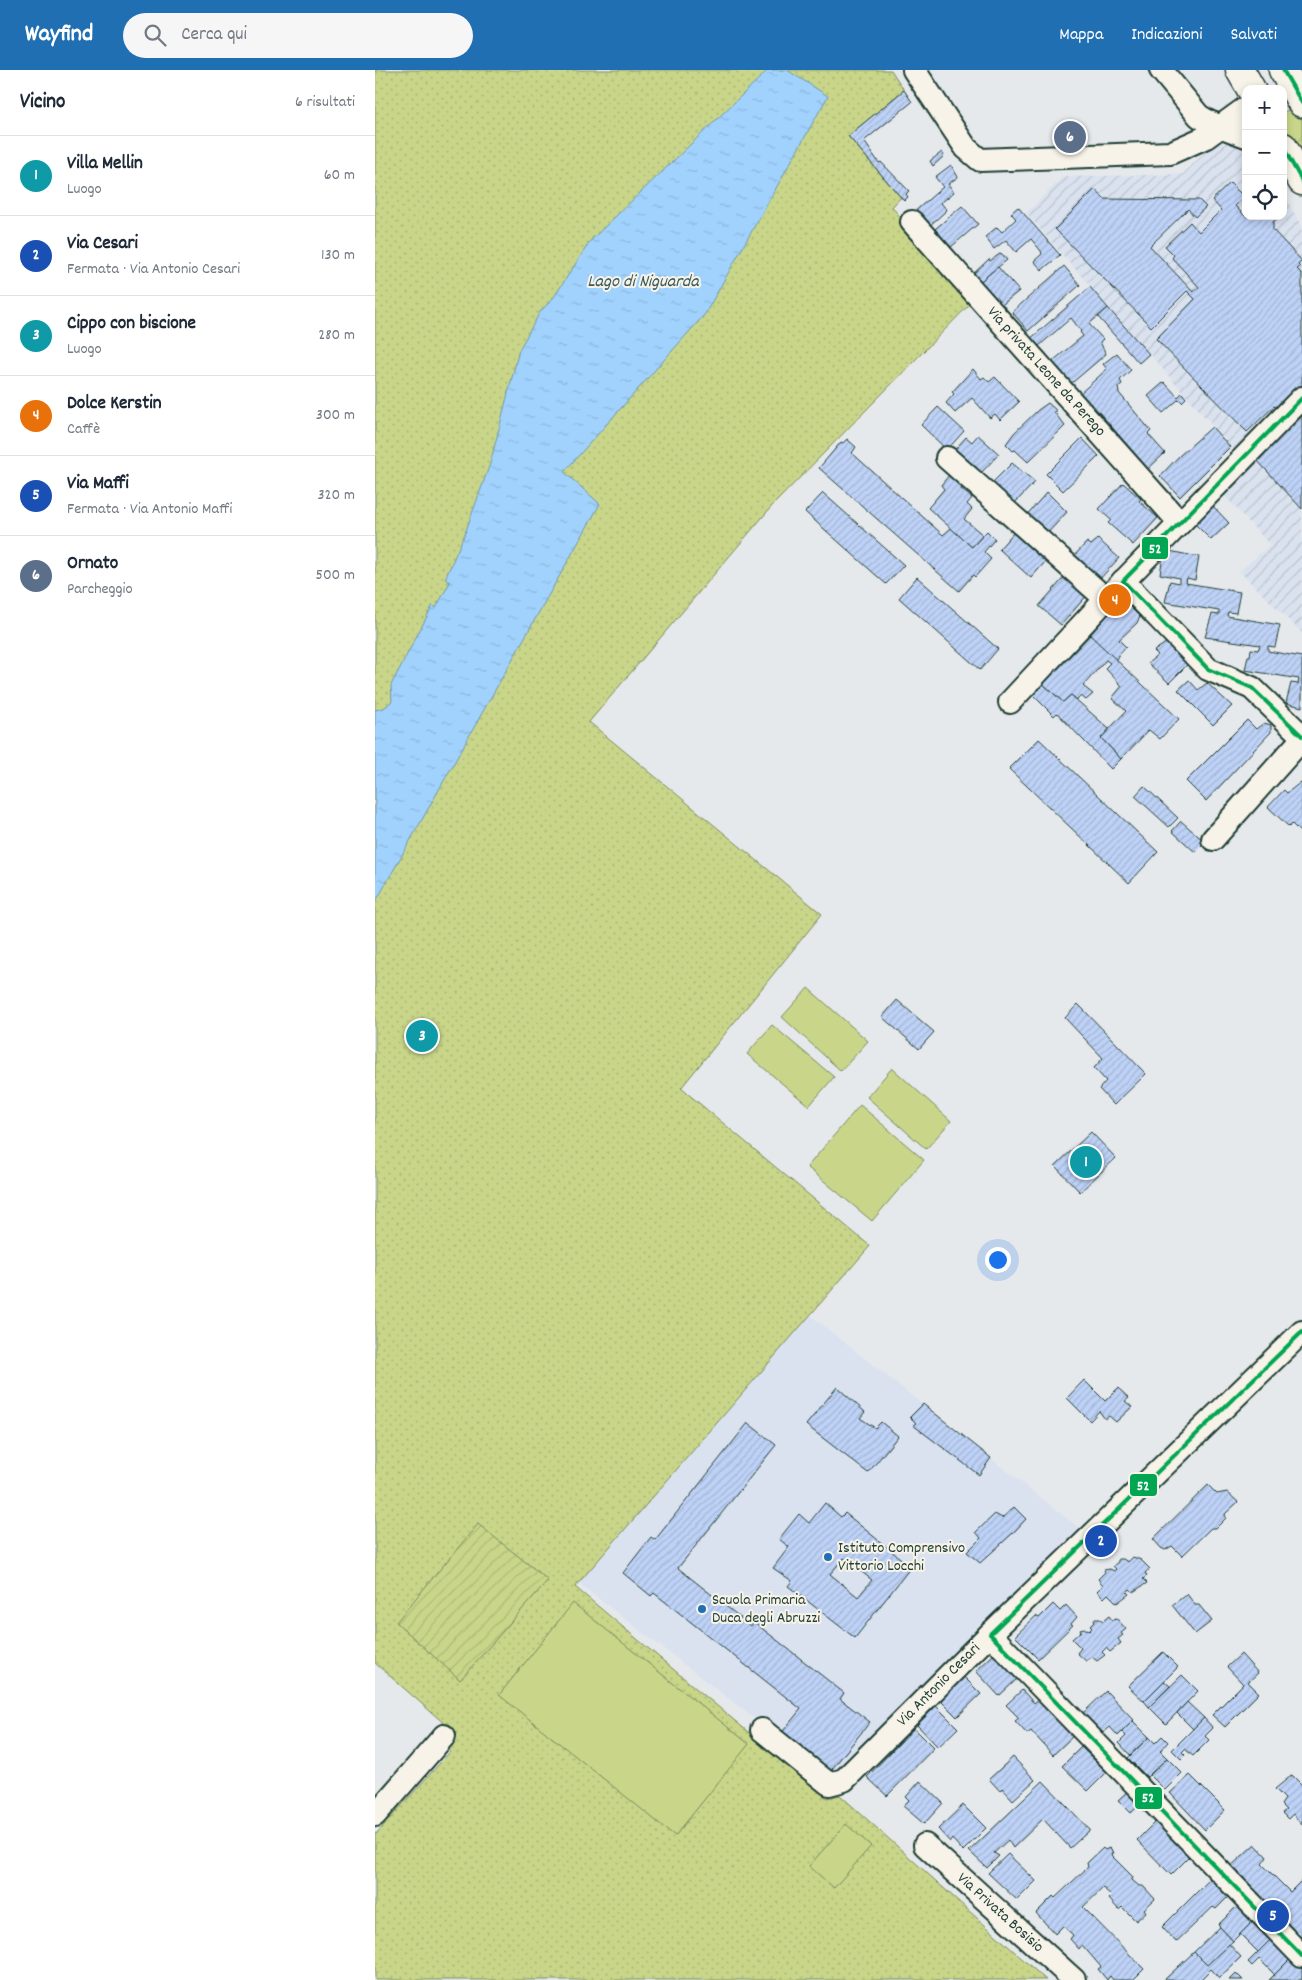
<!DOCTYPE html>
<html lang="it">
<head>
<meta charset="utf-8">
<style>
	body { margin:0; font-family:Dekko,sans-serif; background:#f6f6f7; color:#1f2937 }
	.controls { position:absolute; right:15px; top:15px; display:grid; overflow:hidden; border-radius:10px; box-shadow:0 2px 8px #0003 }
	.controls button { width:45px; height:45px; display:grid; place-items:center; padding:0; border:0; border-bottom:1px solid #e0e1e3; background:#fff; color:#1f2937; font:25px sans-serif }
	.you { position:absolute; left:622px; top:1189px; width:18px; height:18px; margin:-12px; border:4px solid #fff; border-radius:50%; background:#1a73e8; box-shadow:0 0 0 8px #1a73e833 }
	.badge { display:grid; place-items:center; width:32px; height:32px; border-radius:50%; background:#1f6fb2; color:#fff; font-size:16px; font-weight:700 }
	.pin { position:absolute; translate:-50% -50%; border:2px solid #fff; box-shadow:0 1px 5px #0006 }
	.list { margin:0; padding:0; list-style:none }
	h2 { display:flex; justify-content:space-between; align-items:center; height:65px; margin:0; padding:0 20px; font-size:21px }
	h2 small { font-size:16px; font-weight:400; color:#747a83 }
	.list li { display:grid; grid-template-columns:32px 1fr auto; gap:15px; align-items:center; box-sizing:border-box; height:80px; padding:0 20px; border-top:1px solid #e0e1e3 }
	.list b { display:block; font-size:19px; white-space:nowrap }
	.list p { margin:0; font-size:16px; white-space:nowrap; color:#747a83 }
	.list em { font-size:16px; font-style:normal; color:#747a83 }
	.icon { flex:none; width:28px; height:28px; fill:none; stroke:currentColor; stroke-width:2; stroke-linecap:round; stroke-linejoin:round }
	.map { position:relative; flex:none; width:927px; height:1910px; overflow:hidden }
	header { display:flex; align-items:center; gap:30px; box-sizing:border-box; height:70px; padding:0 25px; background:#1f6fb2; color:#fff }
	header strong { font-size:24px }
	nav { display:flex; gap:28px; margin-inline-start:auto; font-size:18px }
	.search { width:350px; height:45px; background:#f6f6f7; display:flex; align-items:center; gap:12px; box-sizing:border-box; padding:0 18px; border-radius:28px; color:#747a83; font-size:19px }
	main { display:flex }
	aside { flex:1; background:#fff }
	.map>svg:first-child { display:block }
	.built { fill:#dae2ef }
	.industrial { fill:url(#industrial-furrows) }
	.grass { fill:url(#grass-tufts); stroke:#748a5e }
	.park { fill:url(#park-dots); stroke:#748a5e }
	.garden { fill:url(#garden-furrows); stroke:#748a5e }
	.pitch { fill:#c9d689; stroke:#748a5e }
	.water { fill:url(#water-ripples); stroke:#6d96ad }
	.building { fill:url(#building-hatch); stroke:#1f3d34; fill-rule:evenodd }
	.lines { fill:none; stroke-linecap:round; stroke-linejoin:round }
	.minor-casing { stroke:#1f3d34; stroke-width:26 }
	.major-casing { stroke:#1f3d34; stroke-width:31 }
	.minor { stroke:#f7f3e8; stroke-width:22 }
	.major { stroke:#f7f3e8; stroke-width:28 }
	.bus-1-casing { stroke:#f7f3e8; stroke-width:8 }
	.bus-1 { stroke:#00a651; stroke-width:4 }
	.poi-dot { fill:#1f6fb2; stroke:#f7f3e8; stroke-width:2 }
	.labels { text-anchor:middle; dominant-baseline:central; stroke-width:4; stroke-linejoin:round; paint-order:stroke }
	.street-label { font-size:16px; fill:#1f3d34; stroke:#f7f3e8 }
	.poi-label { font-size:16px; fill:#1f3d34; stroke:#f7f3e8; text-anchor:start }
	.water-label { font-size:18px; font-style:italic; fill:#395b5c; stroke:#f7f3e8 }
	.line-badge { stroke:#f7f3e8; stroke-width:2 }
	.badge-label { font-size:14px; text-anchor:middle; font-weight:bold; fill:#fff }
</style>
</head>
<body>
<header>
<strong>Wayfind</strong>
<div class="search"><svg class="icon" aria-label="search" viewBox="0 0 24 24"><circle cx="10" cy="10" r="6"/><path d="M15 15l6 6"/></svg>Cerca qui</div>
<nav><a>Mappa</a><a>Indicazioni</a><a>Salvati</a></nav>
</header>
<main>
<aside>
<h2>Vicino<small>6 risultati</small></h2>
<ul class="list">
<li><span class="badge" style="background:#0f9aa8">1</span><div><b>Villa Mellin</b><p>Luogo</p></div><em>60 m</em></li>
<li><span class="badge" style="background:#1a4fb4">2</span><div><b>Via Cesari</b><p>Fermata · Via Antonio Cesari</p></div><em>130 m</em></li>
<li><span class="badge" style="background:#0f9aa8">3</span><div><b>Cippo con biscione</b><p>Luogo</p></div><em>280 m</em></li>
<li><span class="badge" style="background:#e8710a">4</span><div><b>Dolce Kerstin</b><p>Caffè</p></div><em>300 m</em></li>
<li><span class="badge" style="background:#1a4fb4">5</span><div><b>Via Maffi</b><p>Fermata · Via Antonio Maffi</p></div><em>320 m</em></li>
<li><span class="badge" style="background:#5c6f8a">6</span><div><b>Ornato</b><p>Parcheggio</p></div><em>500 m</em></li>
</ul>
</aside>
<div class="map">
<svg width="927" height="1910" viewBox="0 0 927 1910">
	<defs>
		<pattern id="industrial-furrows" width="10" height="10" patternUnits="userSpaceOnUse" patternTransform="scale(1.25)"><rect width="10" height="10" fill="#dae2ef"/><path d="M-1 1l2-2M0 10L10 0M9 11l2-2" fill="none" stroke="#bbc3ce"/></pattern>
		<pattern id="grass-tufts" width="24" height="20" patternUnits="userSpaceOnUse" patternTransform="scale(1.25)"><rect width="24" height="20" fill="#c9d689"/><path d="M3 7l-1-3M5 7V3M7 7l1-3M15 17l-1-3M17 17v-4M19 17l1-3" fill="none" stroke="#acb977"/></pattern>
		<pattern id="park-dots" width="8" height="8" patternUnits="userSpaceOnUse" patternTransform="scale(1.25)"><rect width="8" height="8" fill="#c9d689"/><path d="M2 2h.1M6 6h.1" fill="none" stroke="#acb977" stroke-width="1.8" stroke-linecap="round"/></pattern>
		<pattern id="garden-furrows" width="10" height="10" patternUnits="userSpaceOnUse" patternTransform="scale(1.25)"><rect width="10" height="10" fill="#c9d689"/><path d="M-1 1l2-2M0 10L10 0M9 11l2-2" fill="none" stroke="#acb977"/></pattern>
		<pattern id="water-ripples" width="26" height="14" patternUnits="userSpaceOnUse" patternTransform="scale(1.25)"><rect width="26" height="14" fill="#a1d2fe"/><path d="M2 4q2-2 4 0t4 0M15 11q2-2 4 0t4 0" fill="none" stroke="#8ab5da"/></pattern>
		<pattern id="building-hatch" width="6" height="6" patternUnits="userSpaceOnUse" patternTransform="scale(1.25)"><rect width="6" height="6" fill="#bed2f7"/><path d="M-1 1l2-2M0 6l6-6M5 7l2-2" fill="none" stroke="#a3b5d4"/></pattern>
	</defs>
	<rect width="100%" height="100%" fill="#e6e9ec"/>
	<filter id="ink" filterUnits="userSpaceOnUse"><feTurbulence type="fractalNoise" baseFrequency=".02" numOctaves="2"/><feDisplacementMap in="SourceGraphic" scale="10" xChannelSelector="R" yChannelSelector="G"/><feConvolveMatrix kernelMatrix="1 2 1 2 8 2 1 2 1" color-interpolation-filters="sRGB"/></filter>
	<g filter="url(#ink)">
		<path class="built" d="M435 1245 709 1462 455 1707 202 1512 266 1440Z"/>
		<path class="industrial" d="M855 72 871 79V146H908V123L927 157V563L864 501 895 475 844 420 870 393 651 143 688 107 808 104 837 75Z"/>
		<path class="grass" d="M919 36 927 50V97L908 63V43Z"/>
		<path class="park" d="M0 0H516L529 20 473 66 526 127 517 137 597 232 397 436 214 652 447 844 306 1018 495 1176 200 1517 452 1728 465 1725 671 1910H0V1765L75 1682 71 1655 0 1593Z"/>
		<path class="garden" d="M103 1454 173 1510 85 1610 21 1552Z"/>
		<g class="pitch">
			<path d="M433 918 493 971 466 1001 407 947Z"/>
			<path d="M397 955 459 1007 434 1036 372 984Z"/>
			<path d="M517 998 576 1051 551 1079 492 1027Z"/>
			<path d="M485 1035 549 1090 497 1151 432 1097Z"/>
			<path d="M198 1533 374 1674 300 1766 124 1625Z"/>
			<path d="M471 1754 496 1776 459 1818 434 1796Z"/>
		</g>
		<path class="water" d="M393 0H412L453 26 330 244 189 402 225 434 0 833V640L9 638 17 631 16 615 58 535 61 538 75 512 70 509 90 463 115 394 144 280 165 242 179 227 216 170Z"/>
		<g class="building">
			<path d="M529 20 537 32 489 71 504 93 506 92 534 121 531 124 533 127 529 131 473 66Z"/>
			<path d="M567 82 569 86 558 96 555 91Z"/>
			<path d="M576 95 583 107 573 114 579 122 566 133 572 140 553 157 539 142 568 117 560 107Z"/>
			<path d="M855 113 865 123 869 120 871 122V126L860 136 870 146H905L898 152V160L927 191 923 195 925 197 922 199 927 204V315L903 339 899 336 872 362 781 269 820 229 812 221 776 257 680 159 720 119 729 129 824 130 831 137 820 147 813 139 775 176 818 222 824 217 797 188 799 185 790 176 815 152 824 162 846 140 837 130Z"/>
			<path d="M587 136 603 154 576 177 560 159Z"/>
			<path d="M643 137 685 185 667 200 659 191 667 184 666 181 656 169 641 182 631 170 619 179 610 167 622 157 627 162 641 149 636 143Z"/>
			<path d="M626 183 632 190 602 214 596 206 614 189 615 191Z"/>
			<path d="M689 196 705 215 653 261 637 242Z"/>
			<path d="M623 197 644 221 623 238 602 214Z"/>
			<path d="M715 217 733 238 714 254 728 269 725 272 731 284 698 312 691 316 673 295 708 266 705 262 706 261 696 248 664 276 672 285 669 288 654 270Z"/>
			<path d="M733 238 774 284 764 293 723 247Z"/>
			<path d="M742 283 756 300 745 310 747 314 743 317 744 323 776 361 773 364 790 383 773 399 717 334 712 338 702 326 732 299 728 294Z"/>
			<path d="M598 299 606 309 609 307 614 312 620 307 644 332 625 350 620 344 615 348 597 328 580 343 571 333 579 324 577 322Z"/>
			<path d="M789 312 803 327 807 323 811 328 807 332 804 329 788 343 773 326Z"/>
			<path d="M673 333 682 341 679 342 690 356 653 392 640 380 638 381 631 374 639 363 663 340Z"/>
			<path d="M563 337 589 361 572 380 546 355Z"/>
			<path d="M927 342V439L880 388Z"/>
			<path d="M837 357 855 377 805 427 785 406 804 386Z"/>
			<path d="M603 365 624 384 606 403 576 384 591 367 597 372Z"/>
			<path d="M707 368 724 386 688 421 671 404Z"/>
			<path d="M472 369 481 377 477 383 568 465 576 458 597 477 612 461 620 469 609 482 616 489 600 507 598 505 584 521 444 398 466 372 468 373Z"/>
			<path d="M637 393 660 412 636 437 613 417Z"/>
			<path d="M575 404 588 416 586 419 597 428 592 434 597 439 589 449 608 465 597 477 553 438 569 419 566 415Z"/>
			<path d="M748 413 766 429 764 431 783 448 758 475 733 453 736 450 724 439Z"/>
			<path d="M672 422 692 442 670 466 649 448Z"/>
			<path d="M448 423 529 495 511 514 430 442Z"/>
			<path d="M836 434 854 453 836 470 818 452Z"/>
			<path d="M639 462 671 491 656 508 624 479Z"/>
			<path d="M723 469 744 488 723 511 697 488 712 472 716 475Z"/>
			<path d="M789 480 824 487 820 510 812 508 811 513 865 522 861 543 853 542 852 546 905 555 900 577 893 576V581L927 587V637L911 633 916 613 923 614 924 609 870 600 873 586H875L876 579 883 580 885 575 830 567 837 544 844 545V541L790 532 795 511 804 513V508L785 504Z"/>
			<path d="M692 504 714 523 686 555 664 536Z"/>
			<path d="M542 507 623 579 605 600 524 528Z"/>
			<path d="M747 529 765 547 762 553 744 570 751 577 740 590 715 565Z"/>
			<path d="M715 565 804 649 785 669 774 660 746 689 726 668 751 641 737 628 747 616 730 598 735 593 731 590 708 616 718 624 711 630 706 626 702 630 696 625 688 632 668 614Z"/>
			<path d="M792 572 813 594 794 613 773 593 783 585 779 581Z"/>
			<path d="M814 610 823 620 832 613 857 636 838 655 803 620Z"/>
			<path d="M668 614 688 632 696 625 734 659 726 668 746 689 736 699 682 643 679 646 658 625Z"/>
			<path d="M872 650 881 659 889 653 896 655V662L831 731 811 711Z"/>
			<path d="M664 669 783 782 754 813 634 699Z"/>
			<path d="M926 712 927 714V764L917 754 914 757 893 737 909 720 912 723Z"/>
			<path d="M769 716 803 748 794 757 760 726Z"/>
			<path d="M806 751 830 772 820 782 797 761Z"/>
			<path d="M522 930 559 962 544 979 507 947Z"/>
			<path d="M703 934 771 1004 739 1035 724 1019 731 1011 719 998 728 988 690 948Z"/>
			<path d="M716 1062 741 1088 705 1122 680 1096Z"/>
			<path d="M709 1310 730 1331 743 1318 754 1328 750 1331 757 1337 741 1352 734 1346 730 1349 724 1341 715 1351 692 1328Z"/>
			<path d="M462 1317 490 1342 485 1348 500 1358 506 1352 523 1366 493 1403 431 1355Z"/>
			<path d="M548 1334 616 1388 604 1405 538 1355 541 1353 535 1347Z"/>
			<path d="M373 1353 401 1375 303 1498 376 1556 379 1552 469 1623 465 1629 495 1652 453 1704 404 1666 426 1639 279 1523 276 1526 248 1503 276 1467 280 1470Z"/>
			<path d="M833 1415 842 1424 852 1422 863 1432 850 1444 851 1448 841 1458H836L807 1486 797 1476 790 1480 786 1478 778 1469Z"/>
			<path d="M450 1433 466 1447 470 1443 536 1497 480 1568 413 1516 417 1511 398 1498 414 1477 404 1469 424 1444 434 1453ZM469 1488 497 1510 483 1527 455 1504Z"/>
			<path d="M639 1437 651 1449 638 1463 605 1493 592 1482 606 1468 601 1462 620 1444 627 1448Z"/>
			<path d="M758 1487 766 1490 775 1499 770 1503 772 1506 768 1509 772 1513 758 1522 755 1519 752 1522 754 1524 742 1533 733 1524 729 1528 722 1521 728 1515 723 1509 730 1502 729 1500 735 1499 739 1501 741 1499 738 1496 743 1492V1489H748L753 1492Z"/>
			<path d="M812 1524 820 1535H824L837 1551 820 1564 797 1535Z"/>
			<path d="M678 1534 685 1541 691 1535 702 1547 696 1554 698 1555 663 1589 640 1566 661 1546 664 1548Z"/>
			<path d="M734 1546 737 1550 742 1549 751 1559 746 1563 748 1565 743 1569 746 1573 735 1582 731 1578 727 1582 730 1585 722 1591 717 1587 711 1591 702 1583 706 1578 697 1569 706 1561 705 1559 709 1558 714 1561 717 1558 715 1556 720 1551 719 1549H725L728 1551Z"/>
			<path d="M788 1582 803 1597 769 1631 753 1616Z"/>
			<path d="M619 1584 642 1609 624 1626 601 1601Z"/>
			<path d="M866 1584 883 1603 873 1612 884 1623 850 1657 837 1645 868 1614 852 1597Z"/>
			<path d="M807 1605 823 1621 791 1654 774 1637Z"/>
			<path d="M588 1606 606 1624 582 1647 565 1630Z"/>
			<path d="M789 1611 795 1616 774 1637 769 1631Z"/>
			<path d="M647 1620 659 1633 664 1629 698 1666 678 1685 656 1661 652 1664 640 1651 644 1648 631 1635Z"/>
			<path d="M731 1621 759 1650 743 1666 735 1657 726 1665 706 1645Z"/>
			<path d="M812 1632 829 1648 818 1659 802 1643Z"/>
			<path d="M561 1636 583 1658 563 1677 542 1655Z"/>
			<path d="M829 1648 838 1658 830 1666 834 1670 818 1686 810 1679 807 1682 810 1685 806 1689 797 1680Z"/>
			<path d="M758 1651 774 1667 755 1685 744 1673 751 1666 747 1662Z"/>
			<path d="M539 1658 559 1678 512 1726 492 1707Z"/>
			<path d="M787 1666 793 1672 785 1681 792 1688 772 1707 753 1688 774 1667 780 1673Z"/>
			<path d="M706 1677 732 1702 713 1721 687 1696Z"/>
			<path d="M638 1687 660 1710 638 1730 627 1718 625 1721 614 1709Z"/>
			<path d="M792 1688 807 1703 790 1720 775 1705Z"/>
			<path d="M815 1705 850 1740 830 1760 795 1723Z"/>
			<path d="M917 1705 927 1715V1755L918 1744 913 1749 907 1743 911 1740 906 1735 910 1729 900 1719Z"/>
			<path d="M545 1711 568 1733 549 1754 528 1736 534 1730 531 1727Z"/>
			<path d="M668 1711 715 1760 695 1778 668 1749 638 1778 633 1770 619 1783 624 1786 612 1798 594 1781Z"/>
			<path d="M755 1719 768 1732 756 1743 743 1730Z"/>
			<path d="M588 1735 611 1758 588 1781 577 1769 575 1772 563 1759Z"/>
			<path d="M781 1751 815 1786 796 1805 762 1770Z"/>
			<path d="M880 1774 892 1787 887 1794 915 1822 927 1810V1874L854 1798Z"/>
			<path d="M728 1778 730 1780 734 1778 738 1782 736 1785 758 1807 757 1810 764 1816H768L780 1829 769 1839 771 1842 761 1851 747 1837 744 1840 734 1829 737 1826 728 1818 708 1837 769 1899 758 1910H738L735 1906 732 1910 723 1899 726 1897 707 1875 704 1879 695 1869 698 1865 688 1856 680 1864 661 1843 678 1826 680 1828 713 1797 712 1793Z"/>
			<path d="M633 1784 661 1811 642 1830 613 1803Z"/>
			<path d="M837 1807 855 1825 841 1839 838 1837 801 1872 787 1857Z"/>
			<path d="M862 1836 877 1852 858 1871 843 1855Z"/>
			<path d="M879 1850 897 1868 883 1882 865 1864Z"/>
			<path d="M845 1857 858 1871 832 1895 819 1882Z"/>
			<path d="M897 1868 916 1888 900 1905 884 1889 877 1896 873 1892Z"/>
			<path d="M854 1874 866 1887 844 1908 836 1899 825 1910H789L819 1882 832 1895Z"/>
			<path d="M916 1888 927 1899V1910H894Z"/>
			<path d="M861 1903 868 1910H854Z"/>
		</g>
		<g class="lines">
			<defs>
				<g id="minor">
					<path d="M539 0 591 78 605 90 795 83 831 67 871 38"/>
					<path d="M786 0 824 46 834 52 871 66"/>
					<path d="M537 152 805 453"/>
					<path d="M572 388 731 529"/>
					<path d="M748 511 833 599 877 618 927 666"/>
					<path d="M635 632 731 529 927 328"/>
					<path d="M838 769 927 669"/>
					<path d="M615 1564 927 1886"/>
					<path d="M387 1660 454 1714 469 1710 615 1564 927 1262"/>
					<path d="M0 1745 69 1666"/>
					<path d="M550 1775 699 1910"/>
				</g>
				<g id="major">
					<path d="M865 0 876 19"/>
					<path d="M908 0 927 33"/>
					<path d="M908 77 927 111"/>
				</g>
			</defs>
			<use href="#minor" class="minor-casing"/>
			<use href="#major" class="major-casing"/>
			<use href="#minor" class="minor"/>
			<use href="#major" class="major"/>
			<defs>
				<g id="bus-1">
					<path d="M908 0 927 33"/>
					<path d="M908 77 927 111"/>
					<path d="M927 328 748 511 833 599 877 618 927 666"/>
					<path d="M927 1262 615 1564 927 1886"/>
				</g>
			</defs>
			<use href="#bus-1" class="bus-1-casing"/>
			<use href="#bus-1" class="bus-1"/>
		</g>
	</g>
	<g class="poi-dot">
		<circle cx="453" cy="1487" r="5"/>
		<circle cx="327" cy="1539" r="5"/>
	</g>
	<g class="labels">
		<g class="street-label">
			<text transform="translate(671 302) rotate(48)">Via privata Leone da Perego</text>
			<text transform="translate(564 1615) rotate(-45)">Via Antonio Cesari</text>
			<text transform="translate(625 1843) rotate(42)">Via Privata Bosisio</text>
		</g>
		<g class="poi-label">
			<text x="463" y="1478">Istituto Comprensivo<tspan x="463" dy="18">Vittorio Locchi</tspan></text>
			<text x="337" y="1530">Scuola Primaria<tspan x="337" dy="18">Duca degli Abruzzi</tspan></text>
		</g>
		<g class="water-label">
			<text x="268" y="212">Lago di Niguarda</text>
		</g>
	</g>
	<g class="line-badge">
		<rect x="766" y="466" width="28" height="24" rx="5" fill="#00a651"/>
		<rect x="754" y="1403" width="29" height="24" rx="5" fill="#00a651"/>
		<rect x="759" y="1716" width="29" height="24" rx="5" fill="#00a651"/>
	</g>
	<g class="badge-label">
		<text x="780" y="483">52</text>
		<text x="768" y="1420">52</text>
		<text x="773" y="1732">52</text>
	</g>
</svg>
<div class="controls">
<button>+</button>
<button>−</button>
<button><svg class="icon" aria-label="locate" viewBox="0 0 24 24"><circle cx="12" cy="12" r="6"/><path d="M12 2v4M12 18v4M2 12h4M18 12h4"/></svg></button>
</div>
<div class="you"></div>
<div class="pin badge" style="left:711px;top:1092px;background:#0f9aa8">1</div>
<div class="pin badge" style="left:726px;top:1471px;background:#1a4fb4">2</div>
<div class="pin badge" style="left:47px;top:966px;background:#0f9aa8">3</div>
<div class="pin badge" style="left:740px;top:530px;background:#e8710a">4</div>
<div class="pin badge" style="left:898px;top:1846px;background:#1a4fb4">5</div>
<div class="pin badge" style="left:695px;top:67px;background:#5c6f8a">6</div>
</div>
</main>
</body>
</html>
